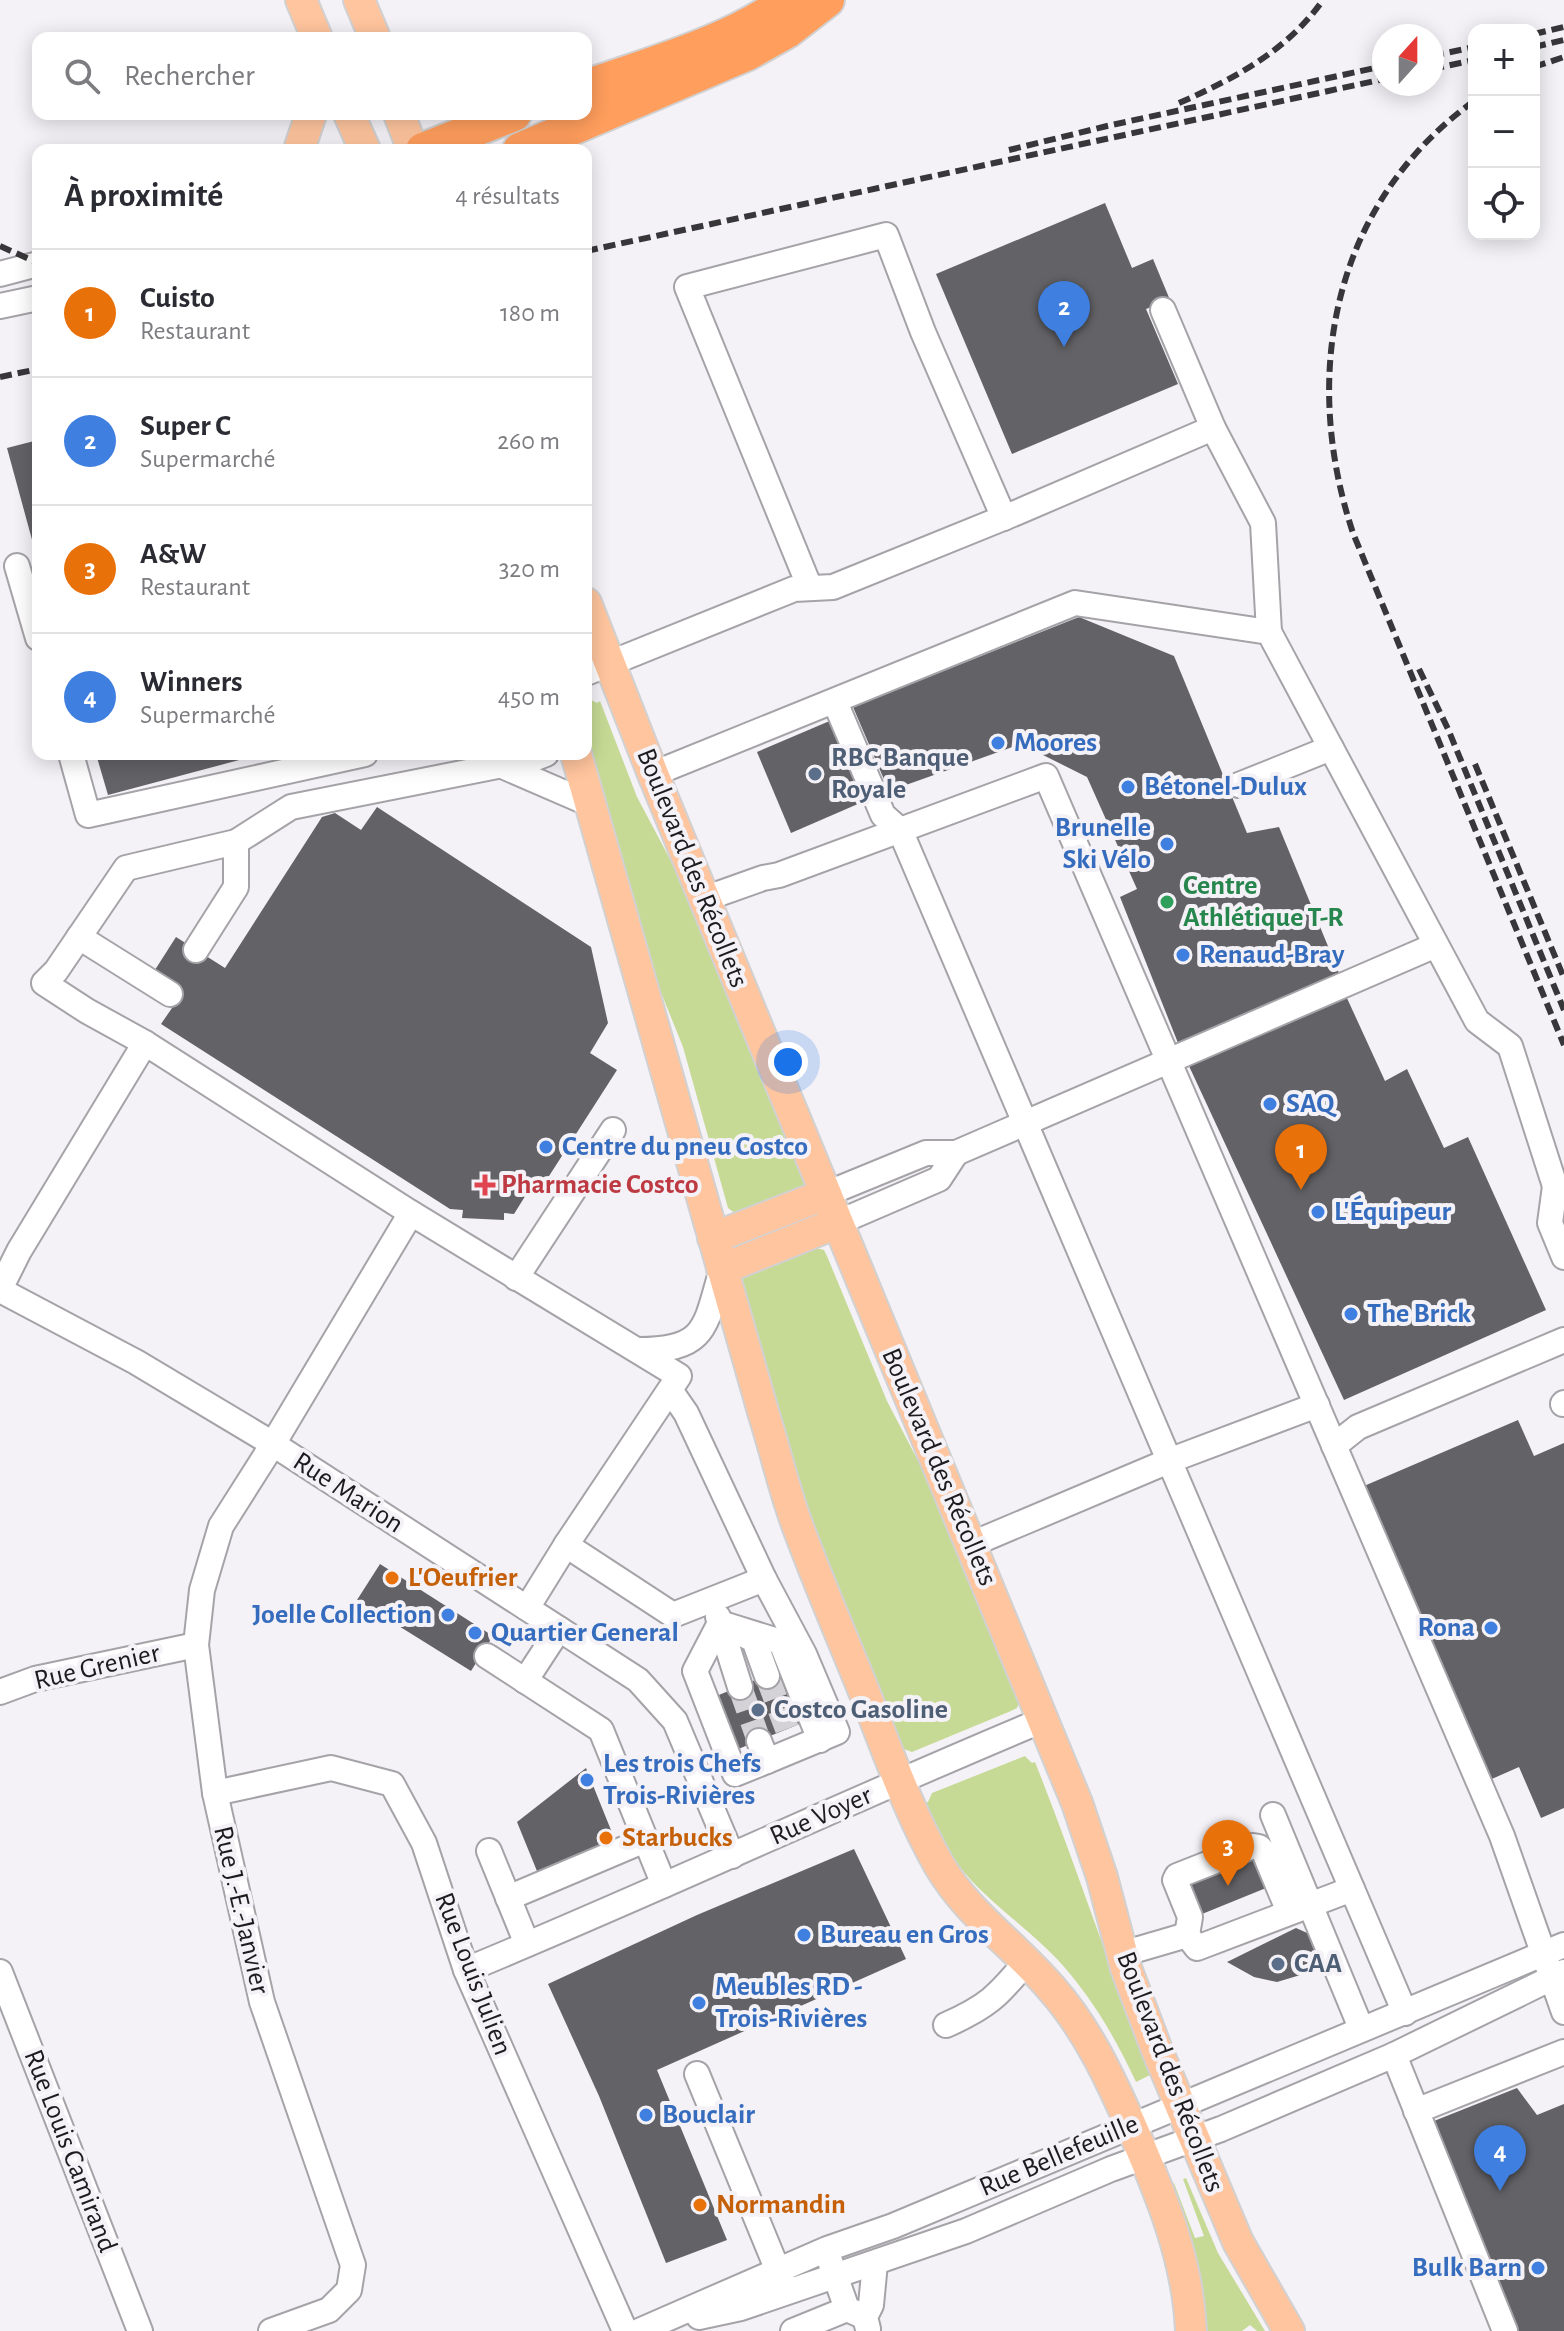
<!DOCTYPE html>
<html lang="fr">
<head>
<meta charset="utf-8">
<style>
	body { margin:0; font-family:"Alegreya Sans",sans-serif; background:#f2f2f3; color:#2b2b33 }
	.controls { position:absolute; right:24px; top:24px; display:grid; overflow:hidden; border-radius:16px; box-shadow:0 4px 20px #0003 }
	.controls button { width:72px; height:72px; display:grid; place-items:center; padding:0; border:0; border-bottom:2px solid #e1e1e2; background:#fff; color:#2b2b33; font:40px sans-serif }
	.compass { position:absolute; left:1372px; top:24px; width:72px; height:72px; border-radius:50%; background:#fff; box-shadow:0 4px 20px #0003; rotate:21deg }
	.you { position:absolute; left:788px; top:1062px; width:28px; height:28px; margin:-20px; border:6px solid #fff; border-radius:50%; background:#1a73e8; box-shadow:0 0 0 12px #1a73e833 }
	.badge { display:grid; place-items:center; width:52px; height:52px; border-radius:50%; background:#685826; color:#fff; font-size:26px; font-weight:700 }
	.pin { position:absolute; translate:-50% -66px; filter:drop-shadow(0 2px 4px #0008) }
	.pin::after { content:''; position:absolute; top:42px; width:28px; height:24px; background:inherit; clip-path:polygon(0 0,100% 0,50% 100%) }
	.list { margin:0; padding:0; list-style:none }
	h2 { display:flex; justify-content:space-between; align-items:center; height:104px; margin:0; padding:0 32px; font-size:34px }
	h2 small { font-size:26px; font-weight:400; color:#7c7c81 }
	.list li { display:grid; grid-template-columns:52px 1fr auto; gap:24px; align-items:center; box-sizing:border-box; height:128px; padding:0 32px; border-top:2px solid #e1e1e2 }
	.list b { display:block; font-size:30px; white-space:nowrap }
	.list p { margin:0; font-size:26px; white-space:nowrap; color:#7c7c81 }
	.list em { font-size:26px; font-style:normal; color:#7c7c81 }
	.icon { flex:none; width:44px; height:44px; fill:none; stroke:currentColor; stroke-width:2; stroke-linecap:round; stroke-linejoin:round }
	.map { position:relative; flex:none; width:1564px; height:2331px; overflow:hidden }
	.search { position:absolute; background:#fff; box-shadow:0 4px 20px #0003; left:32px; top:32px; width:560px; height:88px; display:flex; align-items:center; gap:20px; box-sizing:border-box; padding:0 28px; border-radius:16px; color:#7c7c81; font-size:30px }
	.panel { position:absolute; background:#fff; box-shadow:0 4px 20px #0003; left:32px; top:144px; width:560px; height:616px; border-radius:16px }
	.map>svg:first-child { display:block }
	.green { fill:#c7da95 }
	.building { fill:#636266 }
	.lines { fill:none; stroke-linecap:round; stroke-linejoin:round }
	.minor-tunnel { stroke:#d4d2d6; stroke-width:24; stroke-dasharray:24 12; stroke-linecap:butt }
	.minor-casing { stroke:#a5a3a8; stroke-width:28 }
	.major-casing { stroke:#d2d1d2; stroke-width:34 }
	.highway-casing { stroke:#d2d1d2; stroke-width:38 }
	.minor { stroke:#fff; stroke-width:24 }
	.major { stroke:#ffc59e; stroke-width:30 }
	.highway { stroke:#ff9e5d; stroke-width:34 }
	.rail { stroke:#373638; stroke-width:6; stroke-dasharray:12 6; stroke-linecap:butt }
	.shop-dot { fill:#3f7fe0; stroke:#f4f2f7; stroke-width:3 }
	.service-dot { fill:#5c6f8a; stroke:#f4f2f7; stroke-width:3 }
	.leisure-dot { fill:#2e9e5b; stroke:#f4f2f7; stroke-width:3 }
	.health-dot { fill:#e0444e; stroke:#f4f2f7; stroke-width:3 }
	.food-dot { fill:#e8710a; stroke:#f4f2f7; stroke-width:3 }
	.labels { text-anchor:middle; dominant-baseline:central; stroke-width:8; stroke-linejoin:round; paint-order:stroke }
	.shop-label { font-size:28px; font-weight:bold; fill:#366cbe; stroke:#f4f2f7; text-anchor:start }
	.service-label { font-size:28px; font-weight:bold; fill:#4e5e75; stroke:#f4f2f7; text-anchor:start }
	.street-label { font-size:28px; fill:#1c1b1d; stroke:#f4f2f7 }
	.leisure-label { font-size:28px; font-weight:bold; fill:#27864d; stroke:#f4f2f7; text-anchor:start }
	.health-label { font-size:28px; font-weight:bold; fill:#be3a42; stroke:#f4f2f7; text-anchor:start }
	.food-label { font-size:28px; font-weight:bold; fill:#c56008; stroke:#f4f2f7; text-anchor:start }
</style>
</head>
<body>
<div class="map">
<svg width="1564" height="2331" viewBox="0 0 1564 2331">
	<rect width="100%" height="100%" fill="#f4f2f7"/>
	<g class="green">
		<path d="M586 697 597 703 600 701 637 797 688 893 806 1179 803 1189 736 1214 728 1208 683 1047 645 953 586 745Z"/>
		<path d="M816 1248 824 1250 827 1256 887 1401 942 1507 1020 1700 1017 1708 1011 1711 912 1752 901 1748 793 1474 740 1281 747 1274Z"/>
		<path d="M1025 1756 1032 1763 1035 1762C1076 1865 1110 1971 1152 2074L1136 2082C1115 2037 1091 1996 1057 1959 1026 1926 987 1902 959 1866 944 1847 934 1825 924 1803L928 1802 932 1793Z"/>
		<path d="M1186 2178 1218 2253 1265 2331H1257L1250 2325 1242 2331H1205L1196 2259 1170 2185 1174 2183 1195 2238 1204 2236 1183 2179Z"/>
	</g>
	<g class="building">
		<path d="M1105 203 1132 268 1153 259 1170 300 1146 309 1178 384 1012 454 936 274Z"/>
		<path d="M38 440V558H37L7 448Z"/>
		<path d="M1079 617 1174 656 1247 833 1279 827 1339 973 1180 1048 1120 897 1137 889 1087 777 1021 744 889 791 853 707Z"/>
		<path d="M839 717 874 797 791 833 757 752Z"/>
		<path d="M96 754H258V755L108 795Z"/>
		<path d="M377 807 591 947 608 1023 590 1053 617 1070 542 1187 534 1182 514 1214 504 1213V1220L462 1218 463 1210 450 1209 161 1024 183 992 153 973 176 937 225 968 322 817 335 813 361 830Z"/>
		<path d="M1346 996 1385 1081 1407 1069 1444 1148 1468 1137 1546 1310 1344 1400 1189 1066Z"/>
		<path d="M1518 1420 1534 1456 1564 1443V1808L1541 1818 1519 1767 1485 1782 1357 1489Z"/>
		<path d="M380 1564 493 1636 471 1671 357 1600Z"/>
		<path d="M785 1668 807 1721 731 1752 709 1699Z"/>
		<path d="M586 1768 617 1845 539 1876 517 1822Z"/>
		<path d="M854 1849 906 1959 657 2070 727 2240 666 2263 599 2096 548 1984 697 1915Z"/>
		<path d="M1254 1857 1266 1888 1202 1914 1189 1884Z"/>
		<path d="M1296 1928 1314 1936 1327 1967 1277 1982 1254 1977 1227 1962Z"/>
		<path d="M1517 2088 1537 2115 1564 2104V2331H1518L1434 2121Z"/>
	</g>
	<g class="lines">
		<g class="minor-tunnel">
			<path d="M767 1676 787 1729"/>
			<path d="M740 1687 759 1741"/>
		</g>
		<defs>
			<g id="minor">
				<path d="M0 274 38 264"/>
				<path d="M0 306 38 298"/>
				<path d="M1213 428 1263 523 1269 632"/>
				<path d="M17 566 38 638"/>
				<path d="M810 588 687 287 886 235 923 332 1004 518"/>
				<path d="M586 673 794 589 833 587 1018 512 1213 428 1163 310"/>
				<path d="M835 702 883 815 900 830 1405 2013"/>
				<path d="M71 754 88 815 365 754"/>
				<path d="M500 765 590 804"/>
				<path d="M653 774 1075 603 1269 632 1477 1021 1510 1046 1555 1186 1564 1194"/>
				<path d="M1239 785 1331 748"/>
				<path d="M704 899 763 878 779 875 1046 776 1502 1836 1564 2012"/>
				<path d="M79 937 170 994"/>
				<path d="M196 950 236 887V842"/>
				<path d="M145 1043 87 1011 44 983 56 971 126 868 236 842 291 807 533 759 546 754"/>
				<path d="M1555 1186 1550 1223 1564 1257"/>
				<path d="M826 1194 926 1153H956L1436 945"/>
				<path d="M837 1223 939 1179 956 1153"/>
				<path d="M516 1278 613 1130"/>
				<path d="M0 1289 19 1251 145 1043 411 1213"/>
				<path d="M0 1290 136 1362 273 1444 638 1680 675 1721 732 1856"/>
				<path d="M639 1350C707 1350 705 1327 722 1269"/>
				<path d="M1563 1404 1564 1403"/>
				<path d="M1334 1446 1358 1427 1564 1340"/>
				<path d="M972 1544 1171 1460 1317 1405"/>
				<path d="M527 1608 566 1545"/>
				<path d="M718 1617 740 1687"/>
				<path d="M720 1623 695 1671 735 1774 767 1761"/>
				<path d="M720 1623 781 1642 820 1740"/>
				<path d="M736 1631 754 1640 767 1676"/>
				<path d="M487 1656 601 1730 664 1885"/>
				<path d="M525 1681 559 1629"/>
				<path d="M0 1692 35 1679 196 1645"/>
				<path d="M759 1741 767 1761 837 1732 804 1654 764 1579"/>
				<path d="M215 1793 331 1768 392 1784 424 1843 466 1970 625 2331"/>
				<path d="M1273 1815 1361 2028"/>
				<path d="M489 1851 527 1944"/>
				<path d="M508 1898 645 1840"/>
				<path d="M1289 1912 1264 1852 1259 1847 1253 1846 1177 1876 1175 1880 1190 1917 1187 1935 1197 1948 1352 1889"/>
				<path d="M1122 1954 1187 1935"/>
				<path d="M466 1970C660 1890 850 1800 1043 1720"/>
				<path d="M0 1972 140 2331"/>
				<path d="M946 2025C987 2007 998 1996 1026 1962"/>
				<path d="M1394 2055 1505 2331"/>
				<path d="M697 2074 783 2283"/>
				<path d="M1416 2111 1564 2052"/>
				<path d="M830 2261 847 2309 865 2317"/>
				<path d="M699 2317 741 2308 966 2231 1111 2169 1221 2129 1394 2055 1564 1972"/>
				<path d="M868 2329 865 2317 871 2305 875 2263"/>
				<path d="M271 2331 329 2310 349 2290 353 2265 262 2002 215 1793 196 1645 202 1590 221 1526 273 1444 411 1213 679 1376 566 1545 673 1615 764 1579 686 1413 670 1390"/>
				<path d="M639 2331 827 2249 893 2226 1564 1945"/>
				<path d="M793 2331 847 2309"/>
			</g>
			<g id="major">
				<path d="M301 0 317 38"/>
				<path d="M359 0 375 38"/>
				<path d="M349 114 365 150"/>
				<path d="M399 114 413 150"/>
				<path d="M299 150 311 114"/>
				<path d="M586 603 653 774 1077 1803 1102 1877 1126 1968 1157 2050 1238 2242 1289 2331"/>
				<path d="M576 754 764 1415C775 1450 783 1485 795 1519 817 1580 843 1639 867 1699 889 1755 909 1812 939 1865 968 1915 1015 1945 1052 1989 1088 2030 1111 2080 1133 2130 1161 2195 1188 2259 1191 2331"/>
				<path d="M713 1238 826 1194"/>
				<path d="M722 1269 837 1223"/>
			</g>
			<g id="highway">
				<path d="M586 87C653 63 730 43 788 0"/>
				<path d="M423 150 514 114"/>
				<path d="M520 150 748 53 787 31 827 0"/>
			</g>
		</defs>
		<use href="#minor" class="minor-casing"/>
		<use href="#major" class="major-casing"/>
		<use href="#highway" class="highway-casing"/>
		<use href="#minor" class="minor"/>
		<use href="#major" class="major"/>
		<use href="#highway" class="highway"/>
		<g class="rail">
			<path d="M1534 34 1564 27"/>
			<path d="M1534 47 1564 40"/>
			<path d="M1432 56 1474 47"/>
			<path d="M1534 67 1564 57"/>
			<path d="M1432 69 1474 60"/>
			<path d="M1474 101C1333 203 1300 374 1353 533L1564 1045"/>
			<path d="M1179 103C1234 79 1288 50 1323 0"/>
			<path d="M1009 150 1107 126 1384 66"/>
			<path d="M0 246 38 263"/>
			<path d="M586 251 1384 79"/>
			<path d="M0 377 38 369"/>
			<path d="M1419 669 1448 729 1564 1010"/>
			<path d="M1475 764 1564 978"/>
		</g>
	</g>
	<g class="shop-dot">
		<circle cx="998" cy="743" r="8"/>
		<circle cx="1128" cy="787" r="8"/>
		<circle cx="1167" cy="844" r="8"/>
		<circle cx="1183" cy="955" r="8"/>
		<circle cx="1270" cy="1104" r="8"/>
		<circle cx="546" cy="1147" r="8"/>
		<circle cx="1318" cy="1212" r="8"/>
		<circle cx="1351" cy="1314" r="8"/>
		<circle cx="448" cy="1615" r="8"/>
		<circle cx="1491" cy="1628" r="8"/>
		<circle cx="475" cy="1633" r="8"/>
		<circle cx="587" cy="1780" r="8"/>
		<circle cx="804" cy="1935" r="8"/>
		<circle cx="699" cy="2003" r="8"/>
		<circle cx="646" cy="2115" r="8"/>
		<circle cx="1538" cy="2268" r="8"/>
	</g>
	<g class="service-dot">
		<circle cx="815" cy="774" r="8"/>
		<circle cx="758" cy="1710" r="8"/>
		<circle cx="1278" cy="1964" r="8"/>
	</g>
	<circle class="leisure-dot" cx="1167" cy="902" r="8"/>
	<path class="health-dot" d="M481 1173h8v8h8v8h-8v8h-8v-8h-8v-8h8z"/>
	<g class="food-dot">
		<circle cx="392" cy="1578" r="8"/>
		<circle cx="606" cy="1838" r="8"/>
		<circle cx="700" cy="2205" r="8"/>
	</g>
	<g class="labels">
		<g class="shop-label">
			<text x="1014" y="743">Moores</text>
			<text x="1144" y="787">Bétonel-Dulux</text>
			<text x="1151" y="828" text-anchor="end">Brunelle<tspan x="1151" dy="32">Ski Vélo</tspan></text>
			<text x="1199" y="955">Renaud-Bray</text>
			<text x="1286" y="1104">SAQ</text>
			<text x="562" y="1147">Centre du pneu Costco</text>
			<text x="1334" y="1212">L'Équipeur</text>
			<text x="1367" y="1314">The Brick</text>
			<text x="432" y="1615" text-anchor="end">Joelle Collection</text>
			<text x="1475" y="1628" text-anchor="end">Rona</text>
			<text x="491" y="1633">Quartier General</text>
			<text x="603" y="1764">Les trois Chefs<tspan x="603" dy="32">Trois-Rivières</tspan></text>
			<text x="820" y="1935">Bureau en Gros</text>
			<text x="715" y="1987">Meubles RD -<tspan x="715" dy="32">Trois-Rivières</tspan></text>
			<text x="662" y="2115">Bouclair</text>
			<text x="1522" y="2268" text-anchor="end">Bulk Barn</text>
		</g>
		<g class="service-label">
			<text x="831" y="758">RBC Banque<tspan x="831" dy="32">Royale</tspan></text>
			<text x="774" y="1710">Costco Gasoline</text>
			<text x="1294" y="1964">CAA</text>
		</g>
		<g class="street-label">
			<text transform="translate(692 868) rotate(68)">Boulevard des Récollets</text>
			<text transform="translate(939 1467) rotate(67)">Boulevard des Récollets</text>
			<text transform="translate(348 1493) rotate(33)">Rue Marion</text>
			<text transform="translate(97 1667) rotate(-13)">Rue Grenier</text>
			<text transform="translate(821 1816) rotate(-24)">Rue Voyer</text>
			<text transform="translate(241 1910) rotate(77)">Rue J.-E.-Janvier</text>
			<text transform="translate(473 1974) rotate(69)">Rue Louis Julien</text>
			<text transform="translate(1170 2072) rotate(69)">Boulevard des Récollets</text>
			<text transform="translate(70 2151) rotate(69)">Rue Louis Camirand</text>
			<text transform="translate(1059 2156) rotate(-23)">Rue Bellefeuille</text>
		</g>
		<g class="leisure-label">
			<text x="1183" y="886">Centre<tspan x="1183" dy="32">Athlétique T-R</tspan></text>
		</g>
		<g class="health-label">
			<text x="501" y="1185">Pharmacie Costco</text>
		</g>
		<g class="food-label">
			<text x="408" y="1578">L'Oeufrier</text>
			<text x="622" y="1838">Starbucks</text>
			<text x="716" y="2205">Normandin</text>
		</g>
	</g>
</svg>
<div class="controls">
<button>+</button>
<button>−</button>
<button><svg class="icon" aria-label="locate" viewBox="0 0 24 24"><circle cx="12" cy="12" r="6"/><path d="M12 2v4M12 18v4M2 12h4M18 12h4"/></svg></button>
</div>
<svg class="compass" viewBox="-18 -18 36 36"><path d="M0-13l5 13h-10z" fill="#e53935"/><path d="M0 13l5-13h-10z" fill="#7c7c81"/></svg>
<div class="you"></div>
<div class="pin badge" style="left:1301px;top:1190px;background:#e8710a">1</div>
<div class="pin badge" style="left:1064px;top:347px;background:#3f7fe0">2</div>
<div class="pin badge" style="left:1228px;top:1886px;background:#e8710a">3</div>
<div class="pin badge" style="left:1500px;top:2191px;background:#3f7fe0">4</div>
<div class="search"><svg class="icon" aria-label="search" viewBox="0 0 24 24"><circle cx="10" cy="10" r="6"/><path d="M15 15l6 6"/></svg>Rechercher</div>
<section class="panel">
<h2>À proximité<small>4 résultats</small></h2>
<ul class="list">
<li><span class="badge" style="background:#e8710a">1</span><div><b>Cuisto</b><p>Restaurant</p></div><em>180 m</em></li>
<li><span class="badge" style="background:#3f7fe0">2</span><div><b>Super C</b><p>Supermarché</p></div><em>260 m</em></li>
<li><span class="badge" style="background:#e8710a">3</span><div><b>A&amp;W</b><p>Restaurant</p></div><em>320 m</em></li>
<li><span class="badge" style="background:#3f7fe0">4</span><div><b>Winners</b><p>Supermarché</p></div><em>450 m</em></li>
</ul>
</section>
</div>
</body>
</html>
